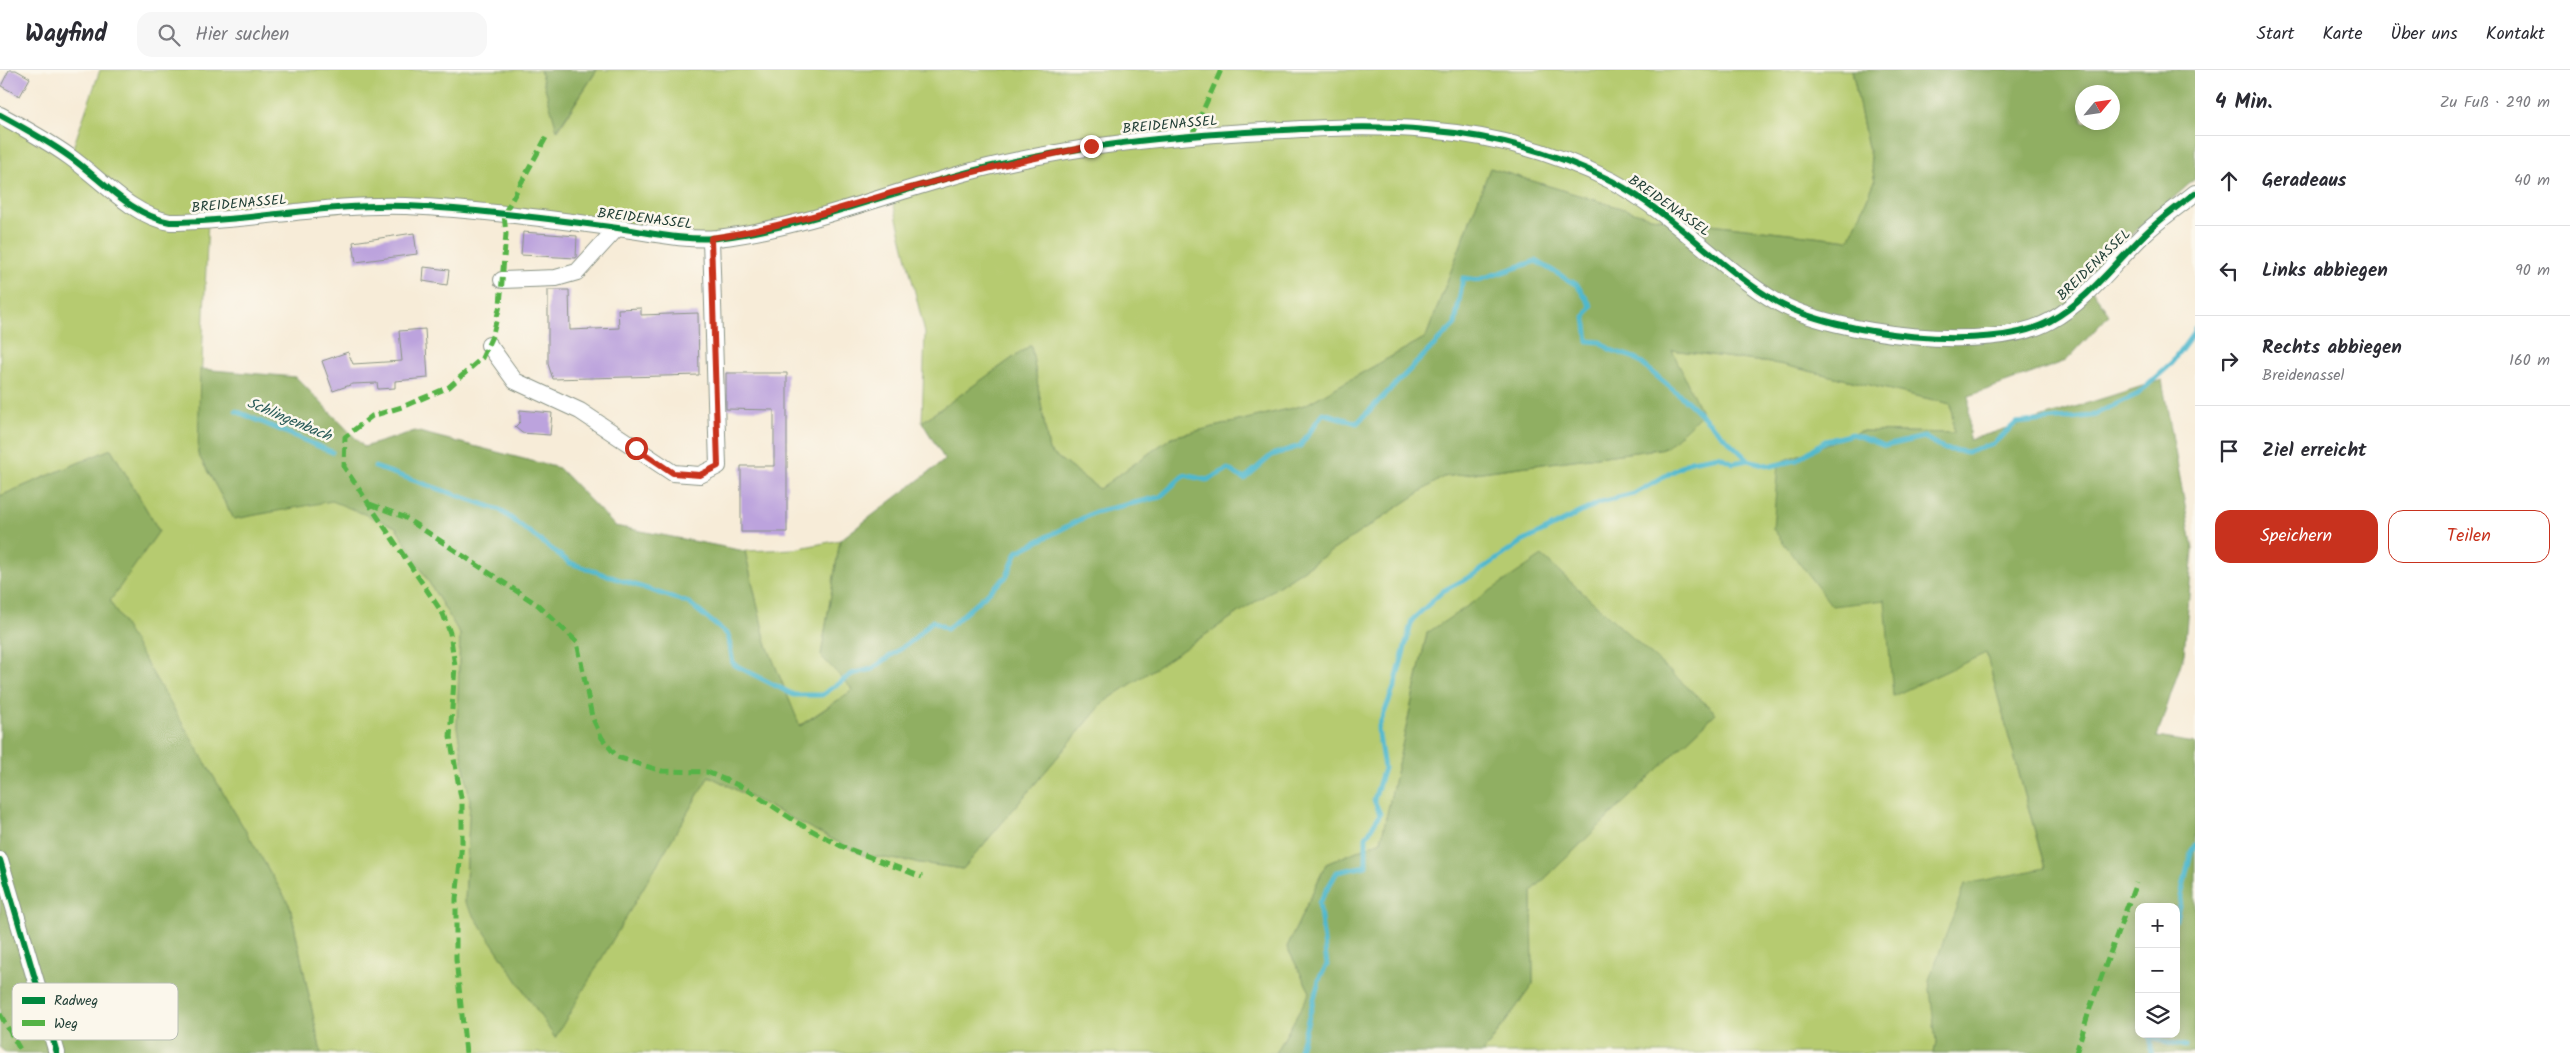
<!DOCTYPE html>
<html lang="de">
<head>
<meta charset="utf-8">
<style>
	body { margin:0; font-family:Kalam,sans-serif; background:#f7f7f7; color:#2b2b33 }
	.controls { position:absolute; right:15px; bottom:15px; display:grid; overflow:hidden; border-radius:10px; box-shadow:0 2px 12px #0003 }
	.controls button { width:45px; height:45px; display:grid; place-items:center; padding:0; border:0; border-bottom:1px solid #e1e1e2; background:#fff; color:#2b2b33; font:25px sans-serif }
	.compass { position:absolute; left:2075px; top:15px; width:45px; height:45px; border-radius:50%; background:#fff; box-shadow:0 2px 12px #0003; rotate:61deg }
	.stop { position:absolute; width:15px; height:15px; margin:-11px; border:4px solid #c8321e; border-radius:50%; background:#fff }
	.stop.end { background:#c8321e; border-color:#fff; box-shadow:0 1px 5px #0008 }
	.list { margin:0; padding:0; list-style:none }
	h2 { display:flex; justify-content:space-between; align-items:center; height:65px; margin:0; padding:0 20px; font-size:21px }
	h2 small { font-size:16px; font-weight:400; color:#7c7c81 }
	.list li { display:grid; grid-template-columns:32px 1fr auto; gap:15px; align-items:center; box-sizing:border-box; height:90px; padding:0 20px; border-top:1px solid #e1e1e2 }
	.list b { display:block; font-size:19px; white-space:nowrap }
	.list p { margin:0; font-size:16px; white-space:nowrap; color:#7c7c81 }
	.list em { font-size:16px; font-style:normal; color:#7c7c81 }
	.actions { display:flex; gap:10px; padding:15px 20px }
	.actions a { flex:1; padding:11px 0; border:1px solid #c8321e; border-radius:15px; text-align:center; font-size:18px; color:#c8321e }
	.actions .main { background:#c8321e; color:#fff }
	.icon { flex:none; width:28px; height:28px; fill:none; stroke:currentColor; stroke-width:2; stroke-linecap:round; stroke-linejoin:round }
	.map { position:relative; flex:none; width:2195px; height:983px; overflow:hidden }
	header { display:flex; align-items:center; gap:30px; box-sizing:border-box; height:70px; padding:0 25px; background:#fff; border-bottom:1px solid #e1e1e2 }
	header strong { font-size:24px }
	nav { display:flex; gap:28px; margin-inline-start:auto; font-size:18px }
	.search { width:350px; height:45px; background:#f7f7f7; display:flex; align-items:center; gap:12px; box-sizing:border-box; padding:0 18px; border-radius:15px; color:#7c7c81; font-size:19px }
	main { display:flex }
	aside { flex:1; background:#fff }
	.map>svg:first-child { display:block }
	.green { fill:#b6cb6f; stroke:#6a8452 }
	.forest { fill:#90af62; stroke:#58764b; fill-rule:evenodd }
	.lines { fill:none; stroke-linecap:round; stroke-linejoin:round }
	.stream { stroke:#4fb8cd; stroke-width:5 }
	.building { fill:#bca3dd }
	.minor-casing { stroke:#8b9486; stroke-width:18 }
	.minor { stroke:#fff; stroke-width:16 }
	.quiet { stroke:#55b346; stroke-width:5; stroke-dasharray:10 5; stroke-linecap:butt }
	.cycleway-casing { stroke:#fbf7ec; stroke-width:9 }
	.cycleway { stroke:#00873e; stroke-width:6 }
	.route { stroke:#c8321e; stroke-width:6 }
	.labels { text-anchor:middle; dominant-baseline:central; stroke-width:5; stroke-linejoin:round; paint-order:stroke }
	.street-label { font-size:14px; fill:#1f3d34; stroke:#fbf7ec }
	.water-label { font-size:15px; font-style:italic; fill:#2b5c5a; stroke:#fbf7ec }
	.key { fill:#fbf7ec; stroke:#b9bfb5; stroke-width:1 }
	.key-label { font-size:14px; fill:#1f3d34 }
</style>
</head>
<body>
<header>
<strong>Wayfind</strong>
<div class="search"><svg class="icon" aria-label="search" viewBox="0 0 24 24"><circle cx="10" cy="10" r="6"/><path d="M15 15l6 6"/></svg>Hier suchen</div>
<nav><a>Start</a><a>Karte</a><a>Über uns</a><a>Kontakt</a></nav>
</header>
<main>
<div class="map">
<svg width="2195" height="983" viewBox="0 0 2195 983">
	<rect width="100%" height="100%" fill="#fbf7ec"/>
	<filter id="ink" filterUnits="userSpaceOnUse"><feTurbulence type="fractalNoise" baseFrequency=".02" numOctaves="2"/><feDisplacementMap in="SourceGraphic" scale="10" xChannelSelector="R" yChannelSelector="G"/><feConvolveMatrix kernelMatrix="1 2 1 2 8 2 1 2 1" color-interpolation-filters="sRGB"/></filter>
	<filter id="wash" filterUnits="userSpaceOnUse"><feTurbulence type="fractalNoise" baseFrequency=".0096" numOctaves="4" result="noise"/><feDisplacementMap in="SourceGraphic" scale="20" xChannelSelector="R" yChannelSelector="G"/><feGaussianBlur stdDeviation="1.12" result="paint"/><feColorMatrix in="noise" values="0 0 0 0 0 0 0 0 0 0 0 0 0 0 0 0 0 1.4 0 .05"/><feComposite in="paint" operator="in"/></filter>
	<g filter="url(#wash)">
		<rect width="100%" height="100%" fill="#f7ecd8"/>
		<g class="green">
			<path d="M100 0H540L558 60 597 0H1852L1875 111 1849 170 1650 147 1490 98 1426 267 1305 335 1172 367 1099 419 1049 381 1031 275 922 352 925 263 891 124 711 169 406 136 208 150 198 384 234 449 333 430 396 457 460 564 457 657 470 730 465 832 555 967 709 706 863 785 963 799 1104 632 1443 407 1666 378 1671 280 1779 294 1951 334 1955 363 1859 361 1885 530 1986 582 2045 799 1936 973 1934 983H1483L1533 914 1532 821 1716 643 1427 563 1381 771 1326 794 1287 877 1310 922 1276 983H321L290 836 109 531 159 461 111 379 0 426V45L70 86Z"/>
			<path d="M840 470 821 585 853 620 799 656 766 573 745 481 794 479Z"/>
		</g>
		<g class="forest">
			<path d="M540 0H597L557 60Z"/>
			<path d="M1852 0H2195V109L2083 207 2109 245 2066 291 1969 326V370L2162 310 2193 479 2184 584 2157 667 2195 673V983H1934L1936 973 1929 910 1965 814 2045 798 1986 583 1893 626 1885 530 1832 536 1773 459 1778 393 1859 361 1954 363 1951 334 1779 294 1672 280 1702 344 1666 378 1443 407 1104 632 963 799 863 785 709 706 555 968 465 832 470 730 457 657 460 564 396 457 332 431 234 449 198 384 200 299 296 307 364 377 415 361 559 398 615 456 745 481 766 573 800 656 853 620 821 586 840 470 945 390 922 352 1031 275 1049 381 1099 419 1172 367 1305 335 1426 267 1490 98 1650 147 1849 170 1875 111ZM2082 22H2112V52H2082ZM2139 837H2176V964H2139Z"/>
			<path d="M111 379 159 461 110 531 290 836 321 983H6L0 978V426Z"/>
			<path d="M1542 486 1716 643 1532 821 1533 914 1483 983H1276L1310 922 1287 877 1326 794 1381 771 1427 563Z"/>
		</g>
		<g class="lines">
			<g class="stream">
				<path d="M2195 258V269"/>
				<path d="M236 341 332 382"/>
				<path d="M375 397 500 440 570 493 689 533 728 565 733 594 794 625H822L852 604 872 599 913 570 932 551 947 559 1007 506 1017 482 1095 442 1160 427 1184 405 1207 410 1228 399 1244 409 1272 385 1300 376 1323 343 1357 353 1455 254 1463 208 1478 210 1536 191 1577 215 1591 236 1585 247 1588 271 1600 272 1611 280 1635 288 1688 332 1748 390 1771 396 1797 390 1825 371 1853 364 1885 376 1924 367 1944 379 1967 382 1993 374 2016 353 2091 346 2138 324 2170 295 2193 264"/>
				<path d="M2176 849 2191 782 2195 775"/>
				<path d="M2151 966V983"/>
				<path d="M2150 968 2186 976"/>
				<path d="M1299 983 1320 907 1327 895 1319 833 1337 802 1366 796V767L1380 744 1374 730 1384 698 1378 659 1395 615 1412 550 1443 521 1475 504 1522 472 1601 432 1634 424 1691 391 1719 386 1733 393 1748 390"/>
			</g>
		</g>
		<g id="blocks">
			<g class="building">
				<path d="M9 0H16L30 8 20 26 1 16Z"/>
				<path d="M523 162 577 166 576 188 521 185Z"/>
				<path d="M414 163 417 184 356 192 353 172Z"/>
				<path d="M424 197 449 200 447 215 423 211Z"/>
				<path d="M548 220H569L570 260 619 258 618 239 641 238V245L698 243 699 305 553 309 548 294Z"/>
				<path d="M425 259 428 308 395 311V318L378 319 377 313 353 314 333 321 322 291 348 282 353 294 402 291 399 261Z"/>
				<path d="M726 303H787V462H741V396H774V340L726 339Z"/>
				<path d="M520 340 552 343 550 365 522 363 515 357 520 352Z"/>
			</g>
		</g>
	</g>
	<g filter="url(#ink)">
		<use href="#blocks" fill-opacity="0" stroke="#8b9486" stroke-width="1"/>
		<g class="lines">
			<defs>
				<g id="minor">
					<path d="M0 45C24 58 48 71 70 87 101 109 131 145 170 152 249 152 327 133 406 136 474 139 542 148 610 157 644 161 682 171 717 168 807 158 899 118 988 97 1079 75 1171 66 1265 61 1318 58 1373 55 1427 60 1491 65 1555 82 1612 111 1674 144 1719 198 1777 232 1835 265 1991 284 2050 251 2087 231 2115 192 2145 163 2160 149 2179 136 2195 123"/>
					<path d="M502 210 556 208 577 202 617 158"/>
					<path d="M489 275 515 311 580 341 673 403 700 405 718 396 711 169"/>
					<path d="M0 790 57 983"/>
				</g>
			</defs>
			<use href="#minor" class="minor-casing"/>
			<use href="#minor" class="minor"/>
			<g class="quiet">
				<path d="M1192 65 1221 0"/>
				<path d="M370 434 404 447 538 535 577 572 592 647 602 668 617 687 662 701 707 702 745 718 798 753 841 776 922 807"/>
				<path d="M0 944 22 983"/>
				<path d="M466 983 456 889V829L462 773V733L450 667 455 596 450 563 443 544 344 397 345 367 372 346 402 337 449 317 482 288 493 264 500 235 506 164 504 144 548 64"/>
				<path d="M2076 983 2091 935 2136 813"/>
			</g>
			<defs>
				<g id="cycleway">
					<path d="M0 45C24 58 48 71 70 87 101 109 131 145 170 152 249 152 327 133 406 136 474 139 542 148 610 157 644 161 682 171 717 168 805 158 900 118 988 97 1079 75 1171 66 1265 61 1318 58 1373 55 1426 60 1491 65 1555 82 1612 111 1674 144 1719 198 1777 232 1835 265 1990 284 2050 251 2087 231 2115 193 2145 164 2160 149 2178 136 2195 123"/>
					<path d="M0 790 57 983"/>
				</g>
			</defs>
			<use href="#cycleway" class="cycleway-casing"/>
			<use href="#cycleway" class="cycleway"/>
		</g>
	</g>
	<g class="lines" filter="url(#ink)">
		<path class="route" d="M636 378 673 403 700 405 718 396 711 168C773 159 831 141 891 123 957 105 1024 90 1091 76"/>
	</g>
	<g class="labels">
		<g class="street-label">
			<text transform="translate(1170 55) rotate(-5)">BREIDENASSEL</text>
			<text transform="translate(239 134) rotate(-5)">BREIDENASSEL</text>
			<text transform="translate(1669 136) rotate(35)">BREIDENASSEL</text>
			<text transform="translate(645 149) rotate(7)">BREIDENASSEL</text>
			<text transform="translate(2094 195) rotate(-44)">BREIDENASSEL</text>
		</g>
		<g class="water-label">
			<text transform="translate(289 350) rotate(23)">Schlingenbach</text>
		</g>
	</g>
	<rect x="12" y="913" width="166" height="57" rx="8" class="key"/>
	<rect x="22" y="927" width="23" height="7" fill="#00873e"/>
	<rect x="22" y="950" width="23" height="6" fill="#55b346"/>
	<g class="key-label">
		<text x="54" y="935">Radweg</text>
		<text x="54" y="958">Weg</text>
	</g>
</svg>
<div class="controls">
<button>+</button>
<button>−</button>
<button><svg class="icon" aria-label="layers" viewBox="0 0 24 24"><path d="M12 4l9 5-9 5-9-5zM3 14l9 5 9-5"/></svg></button>
</div>
<svg class="compass" viewBox="-18 -18 36 36"><path d="M0-13l5 13h-10z" fill="#e53935"/><path d="M0 13l5-13h-10z" fill="#7c7c81"/></svg>
<div class="stop" style="left:636px;top:378px"></div>
<div class="stop end" style="left:1091px;top:76px"></div>
</div>
<aside>
<h2>4 Min.<small>Zu Fuß · 290 m</small></h2>
<ul class="list">
<li><svg class="icon" aria-label="ahead" viewBox="0 0 24 24"><path d="M12 20V5M6 11l6-6 6 6"/></svg><div><b>Geradeaus</b></div><em>40 m</em></li>
<li><svg class="icon" aria-label="left" viewBox="0 0 24 24"><path d="M17 20v-9H6M10 6l-5 5 5 5"/></svg><div><b>Links abbiegen</b></div><em>90 m</em></li>
<li><svg class="icon" aria-label="right" viewBox="0 0 24 24"><path d="M7 20v-9h11M14 6l5 5-5 5"/></svg><div><b>Rechts abbiegen</b><p>Breidenassel</p></div><em>160 m</em></li>
<li><svg class="icon" aria-label="arrive" viewBox="0 0 24 24"><path d="M6 21V4h12l-3 4 3 4H6"/></svg><div><b>Ziel erreicht</b></div></li>
</ul>
<div class="actions"><a class="main">Speichern</a><a>Teilen</a></div>
</aside>
</main>
</body>
</html>
